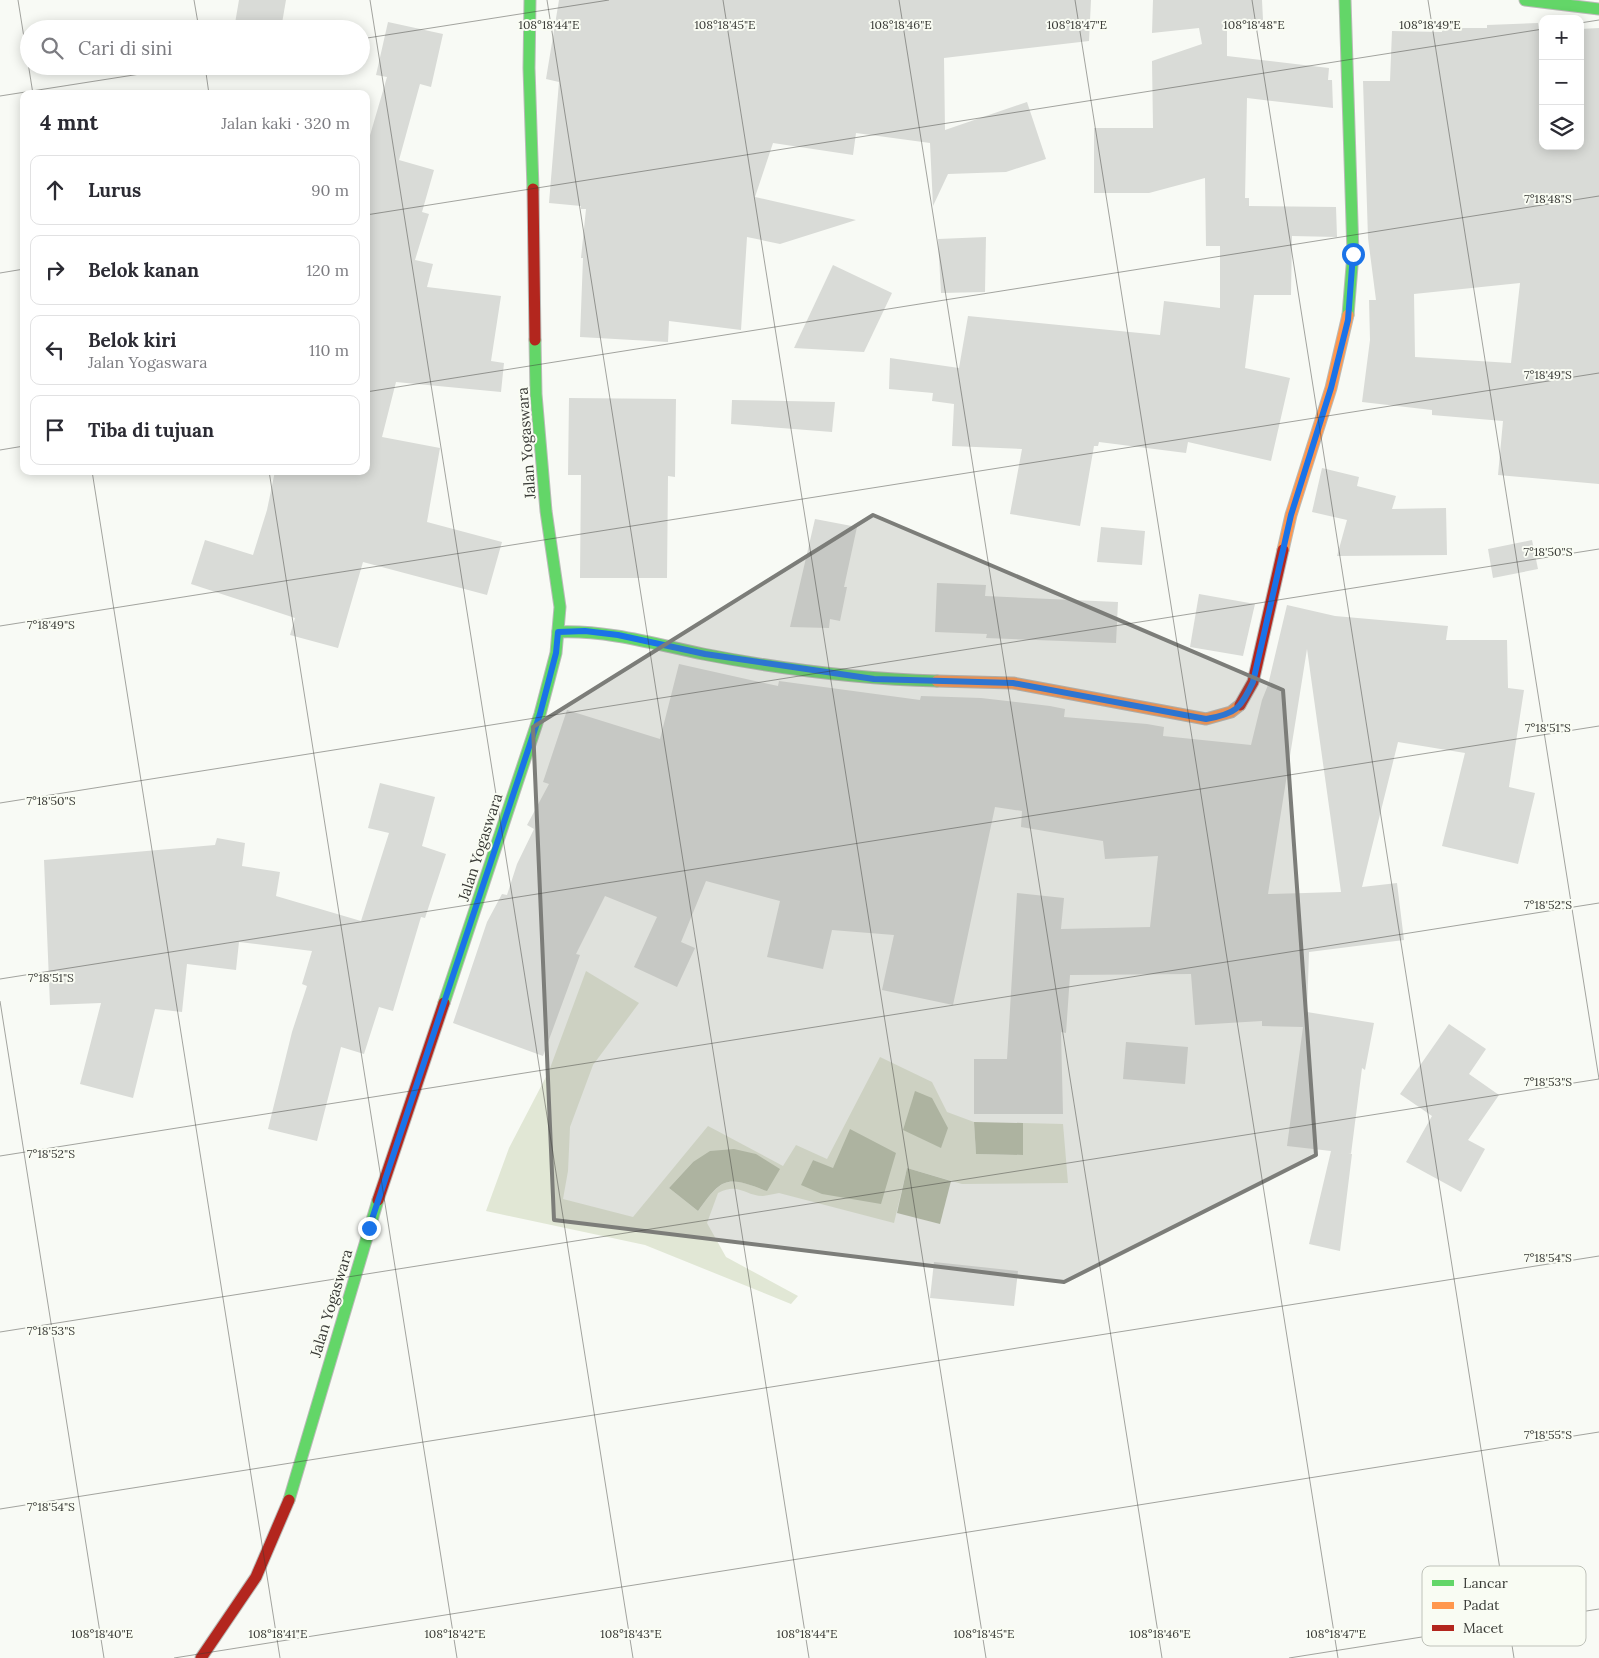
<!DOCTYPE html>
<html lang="id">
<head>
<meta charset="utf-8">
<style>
	body { margin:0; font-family:Lora,serif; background:#f2f2f3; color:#2b2b33 }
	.controls { position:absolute; right:15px; top:15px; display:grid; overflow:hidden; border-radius:10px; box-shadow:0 2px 12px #0003 }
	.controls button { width:45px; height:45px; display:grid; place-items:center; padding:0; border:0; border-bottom:1px solid #e1e1e2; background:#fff; color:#2b2b33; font:25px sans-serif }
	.stop { position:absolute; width:15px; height:15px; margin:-11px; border:4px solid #1a73e8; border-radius:50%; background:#fff }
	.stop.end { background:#1a73e8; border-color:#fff; box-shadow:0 1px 5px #0008 }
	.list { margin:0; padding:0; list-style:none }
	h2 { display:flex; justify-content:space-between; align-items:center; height:65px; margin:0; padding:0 20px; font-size:21px }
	h2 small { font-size:16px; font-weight:400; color:#7c7c81 }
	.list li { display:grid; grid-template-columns:32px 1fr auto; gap:15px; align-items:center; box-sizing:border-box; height:70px; margin:0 10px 10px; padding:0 10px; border:1px solid #e1e1e2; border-radius:10px }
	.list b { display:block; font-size:19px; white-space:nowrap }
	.list p { margin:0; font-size:16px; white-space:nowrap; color:#7c7c81 }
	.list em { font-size:16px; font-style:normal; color:#7c7c81 }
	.icon { flex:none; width:28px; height:28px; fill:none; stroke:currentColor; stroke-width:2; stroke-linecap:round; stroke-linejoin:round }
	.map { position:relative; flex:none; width:1599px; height:1658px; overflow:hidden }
	.search { position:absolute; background:#fff; box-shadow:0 2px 12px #0003; left:20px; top:20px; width:350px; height:55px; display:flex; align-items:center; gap:12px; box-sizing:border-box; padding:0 18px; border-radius:28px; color:#7c7c81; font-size:19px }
	.panel { position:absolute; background:#fff; box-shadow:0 2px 12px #0003; left:20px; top:90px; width:350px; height:385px; border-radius:10px }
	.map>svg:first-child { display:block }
	.green { fill:#e1e7d5; fill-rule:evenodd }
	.water { fill:#bac1ab }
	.building { fill:#d9dbd7; fill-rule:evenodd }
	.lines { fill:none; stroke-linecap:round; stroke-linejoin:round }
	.fast-casing { stroke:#b9bab7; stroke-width:13 }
	.slow-casing { stroke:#b9bab7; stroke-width:13 }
	.jam-casing { stroke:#b9bab7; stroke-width:13 }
	.fast { stroke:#63d668; stroke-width:11 }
	.slow { stroke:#ff974d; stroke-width:11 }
	.jam { stroke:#b3261e; stroke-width:11 }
	.route { stroke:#1a73e8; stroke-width:6 }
	.marked { fill:#7c7d79; fill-opacity:0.2; stroke:#7c7d79; stroke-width:4; stroke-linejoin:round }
	.ticks { fill:none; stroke:#393a36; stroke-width:1; stroke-opacity:0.45 }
	.labels { text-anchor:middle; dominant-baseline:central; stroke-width:4; stroke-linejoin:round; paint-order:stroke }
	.street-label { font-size:15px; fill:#393a36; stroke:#f9fcf3 }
	.key { fill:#f9fcf3; stroke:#bfc2ba; stroke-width:1 }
	.key-label { font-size:14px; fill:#393a36 }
	.ticks-label { font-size:12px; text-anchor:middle; fill:#393a36; stroke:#f9fcf3; stroke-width:4; stroke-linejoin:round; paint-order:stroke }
</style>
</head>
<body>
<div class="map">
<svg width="1599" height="1658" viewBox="0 0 1599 1658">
	<rect width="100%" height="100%" fill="#f8faf5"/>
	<path class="green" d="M586 971 639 1003 593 1065 570 1127 568 1171 563 1199 633 1217 708 1126 783 1166 796 1145 827 1159 880 1057 932 1082 947 1112 974 1122 976 1154 1023 1155V1123L1063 1124 1068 1183 962 1184 907 1168 894 1223 779 1193C774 1194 769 1195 763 1196 745 1196 739 1182 718 1193L707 1223 726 1257 798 1296 791 1304 645 1245 486 1211 509 1148 549 1071ZM813 1160 832 1169 802 1185ZM693 1162 767 1191C728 1176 723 1176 698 1211L669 1188Z"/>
	<g class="water">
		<path d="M915 1091 932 1098 948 1128 941 1148 903 1130Z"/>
		<path d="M974 1122 1023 1123V1155L976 1154Z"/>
		<path d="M850 1129 896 1153 881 1204 822 1194 801 1185 813 1160 833 1168Z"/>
		<path d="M734 1149 756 1154 780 1169 767 1191C727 1176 723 1176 698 1211L669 1188 693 1162 710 1151Z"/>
		<path d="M907 1168 951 1181 940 1224 897 1213Z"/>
	</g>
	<g class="building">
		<path d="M239 0H286L281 29H234Z"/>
		<path d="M559 0H1091L1089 41 944 58 945 130 1027 102 1046 159 1006 172 948 174 933 206 930 143 856 133 853 155 773 143 755 197 856 220 780 244 747 237 741 330 669 321 668 342 580 337 583 258H581L586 209H581V206L549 203 559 82 546 79Z"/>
		<path d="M1153 0H1262L1263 20 1227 24V56L1329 68 1328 80H1332L1333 108 1247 98 1245 198H1249V206L1336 207 1337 237 1292 236 1291 295H1254L1245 368 1290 378 1271 461 1188 442 1186 453 1099 442 1098 446H1094L1080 526 1010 514 1022 449 952 446 954 404 932 401 933 393 889 389 890 358 959 368 968 316 1160 335 1164 301 1220 308V246H1206L1205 178 1149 193H1094V128H1153L1152 61 1202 44 1199 28 1152 33Z"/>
		<path d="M388 22 443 34 431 87 420 84 399 160 434 170 422 212 429 214 415 260 433 264 427 287 501 296 491 361 504 363 501 392 396 382 382 437 440 448 427 522 502 542 487 595 363 562 338 648 290 635 295 618 191 584 205 540 253 555 267 510 275 471H366V149L387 77 376 75Z"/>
		<path d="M1538 23 1539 31 1543 30V146H1580V29L1599 28V484L1498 475 1503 421 1432 415V410L1362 402 1370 340 1369 300H1376L1368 238 1363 81H1390L1392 31 1442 32V28H1487V25ZM1520 283 1511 363 1415 357 1414 294Z"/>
		<path d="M986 237 985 292 941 293 938 239Z"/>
		<path d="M833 265 892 293 864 352 794 348Z"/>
		<path d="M569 398 676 399 675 477 668 476 667 578H580L581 475H568Z"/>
		<path d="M732 400 835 402 832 432 731 424Z"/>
		<path d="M1322 468 1359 477 1357 486 1396 496 1392 509 1446 508 1447 555 1337 556 1347 520 1312 512Z"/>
		<path d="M815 519 857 527 844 587H847L840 621 830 619 829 628 790 627Z"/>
		<path d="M1101 527 1145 531 1142 565 1097 562Z"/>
		<path d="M1532 540 1538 569 1493 578 1488 549Z"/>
		<path d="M937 583 986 585 985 596 1118 602 1116 643 986 638 987 634 935 632Z"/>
		<path d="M1199 594 1255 604 1243 656 1190 647Z"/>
		<path d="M1287 605 1335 616 1448 626 1446 640H1507L1508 688 1524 690 1509 787 1535 793 1518 864 1442 846 1465 753 1398 742 1362 887 1397 883 1404 940 1309 952 1307 1012 1374 1023 1365 1070 1362 1068 1351 1154 1348 1153 1352 1154 1340 1251 1309 1244 1331 1151 1287 1146 1303 1027 1262 1026V1021L1195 1025 1191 974 1070 975 1066 1033 1061 1032 1063 1114H974V1059H1007L1017 893 1064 898 1061 929 1150 927 1158 856 1105 859 1103 841 1021 827 1022 811 995 807 953 1005 882 990 894 935 832 930 823 969 767 957 780 901 706 881 681 942 695 948 677 987 634 967 657 917 605 896 576 954 580 955 543 1056 453 1023 487 922 502 894 507 895 517 864 534 829 527 825 549 784 543 782 567 710 660 739 679 664 778 686 779 681 920 700 921 696 981 698 1050 706 1065 709 1064 717 1147 724 1164 727 1163 736 1251 745 1262 700 1268 685ZM1307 649 1341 892 1268 894Z"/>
		<path d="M380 783 435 797 422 846 446 854 425 918 421 917 393 1011 379 1007 364 1054 341 1047 317 1141 268 1129 292 1032 307 986 302 984 312 951 239 942 236 970 187 964 182 1012 155 1009 133 1098 80 1084 101 1003 50 1005 44 860 215 845 217 838 245 843 242 866 280 872 276 896 361 921 389 833 368 828Z"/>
		<path d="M1449 1024 1486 1049 1469 1074 1499 1095 1468 1140 1485 1149 1461 1192 1406 1162 1432 1116 1400 1094Z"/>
		<path d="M1126 1042 1188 1047 1185 1084 1123 1079Z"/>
		<path d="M934 1262 1018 1271 1014 1306 930 1298Z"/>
	</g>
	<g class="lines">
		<defs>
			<g id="fast">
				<path d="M530 0 529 68 533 189"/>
				<path d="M1345 0 1353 254 1348 315"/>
				<path d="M1525 0 1599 9"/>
				<path d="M558 632C608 630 655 644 703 654 780 669 859 679 937 681"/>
				<path d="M444 1003 540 714 556 653 560 607 546 511 536 394 535 340"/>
				<path d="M289 1500 378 1200"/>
			</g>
			<g id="slow">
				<path d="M1283 550 1291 515 1331 388 1348 315"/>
				<path d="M937 681 1013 683 1206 719 1231 712 1240 705"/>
			</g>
			<g id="jam">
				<path d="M533 189 535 340"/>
				<path d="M1240 705 1253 682 1283 550"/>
				<path d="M378 1200 444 1003"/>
				<path d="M201 1658 256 1577 289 1500"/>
			</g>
		</defs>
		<use href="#fast" class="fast-casing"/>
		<use href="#slow" class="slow-casing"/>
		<use href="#jam" class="jam-casing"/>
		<use href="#fast" class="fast"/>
		<use href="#slow" class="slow"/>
		<use href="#jam" class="jam"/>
	</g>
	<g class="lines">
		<path class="route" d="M369 1228 540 714 556 653 558 632 585 631 618 635 705 654 874 679 1013 683 1206 719C1236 714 1240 709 1253 682L1291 515 1331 388 1348 320 1353 254"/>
	</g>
	<path class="marked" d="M873 515 1283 690 1316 1155 1064 1282 554 1220 533 727Z"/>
	<path class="ticks" d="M18 0 33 94M194 0 199 29M370 0 633 1658M547 0 809 1658M723 0 986 1658M899 0 1162 1658M1075 0 1338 1658M1252 0 1514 1658M1428 0 1599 1079M1580 23 1599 20M361 39 609 0M205 66 209 94M0 96 191 66M366 215 1543 29M0 273 24 269M366 392 1599 196M0 450 24 446M92 471 280 1658M269 471 457 1658M0 626 1599 373M0 803 1599 549M0 979 1599 726M0 1001 104 1658M0 1156 1599 903M0 1332 1599 1079M0 1509 1599 1256M174 1658 1599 1432M1289 1658 1599 1609"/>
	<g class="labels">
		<g class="street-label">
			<text transform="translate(526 443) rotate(-94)">Jalan Yogaswara</text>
			<text transform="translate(480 847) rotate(-72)">Jalan Yogaswara</text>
			<text transform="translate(331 1303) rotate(-73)">Jalan Yogaswara</text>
		</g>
	</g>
	<rect x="1422" y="1566" width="164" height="80" rx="8" class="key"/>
	<rect x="1432" y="1580" width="22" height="6" fill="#63d668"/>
	<rect x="1432" y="1602" width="22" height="7" fill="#ff974d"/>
	<rect x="1432" y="1625" width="22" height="6" fill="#b3261e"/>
	<g class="key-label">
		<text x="1463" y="1588">Lancar</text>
		<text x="1463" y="1610">Padat</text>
		<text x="1463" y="1633">Macet</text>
	</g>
	<g class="ticks-label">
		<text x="549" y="29">108°18'44"E</text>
		<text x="725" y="29">108°18'45"E</text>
		<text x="901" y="29">108°18'46"E</text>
		<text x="1077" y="29">108°18'47"E</text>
		<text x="1254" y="29">108°18'48"E</text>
		<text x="1430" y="29">108°18'49"E</text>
		<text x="1548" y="203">7°18'48"S</text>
		<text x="1548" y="379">7°18'49"S</text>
		<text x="1548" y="556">7°18'50"S</text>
		<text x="51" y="629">7°18'49"S</text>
		<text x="1548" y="732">7°18'51"S</text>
		<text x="51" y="805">7°18'50"S</text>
		<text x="1548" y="909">7°18'52"S</text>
		<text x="51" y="982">7°18'51"S</text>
		<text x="1548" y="1086">7°18'53"S</text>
		<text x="51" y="1158">7°18'52"S</text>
		<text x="1548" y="1262">7°18'54"S</text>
		<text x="51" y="1335">7°18'53"S</text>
		<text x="1548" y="1439">7°18'55"S</text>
		<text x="51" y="1511">7°18'54"S</text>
		<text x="102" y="1638">108°18'40"E</text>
		<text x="278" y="1638">108°18'41"E</text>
		<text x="455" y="1638">108°18'42"E</text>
		<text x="631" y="1638">108°18'43"E</text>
		<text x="807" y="1638">108°18'44"E</text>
		<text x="984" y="1638">108°18'45"E</text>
		<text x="1160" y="1638">108°18'46"E</text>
		<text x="1336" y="1638">108°18'47"E</text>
	</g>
</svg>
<div class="controls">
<button>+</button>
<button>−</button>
<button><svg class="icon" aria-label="layers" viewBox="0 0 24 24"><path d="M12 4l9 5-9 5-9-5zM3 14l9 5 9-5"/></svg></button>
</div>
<div class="stop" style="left:1353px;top:254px"></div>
<div class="stop end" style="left:369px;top:1228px"></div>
<div class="search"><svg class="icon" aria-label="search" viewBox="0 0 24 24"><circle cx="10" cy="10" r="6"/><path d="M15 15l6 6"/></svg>Cari di sini</div>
<section class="panel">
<h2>4 mnt<small>Jalan kaki · 320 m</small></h2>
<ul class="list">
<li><svg class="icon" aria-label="ahead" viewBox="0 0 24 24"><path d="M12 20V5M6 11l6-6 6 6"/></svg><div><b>Lurus</b></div><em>90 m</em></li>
<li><svg class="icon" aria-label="right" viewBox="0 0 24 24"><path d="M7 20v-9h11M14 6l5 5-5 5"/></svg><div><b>Belok kanan</b></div><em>120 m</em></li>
<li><svg class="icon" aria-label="left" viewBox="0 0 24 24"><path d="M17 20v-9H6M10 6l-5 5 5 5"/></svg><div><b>Belok kiri</b><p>Jalan Yogaswara</p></div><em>110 m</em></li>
<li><svg class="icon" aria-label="arrive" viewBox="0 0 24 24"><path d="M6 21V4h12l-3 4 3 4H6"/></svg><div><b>Tiba di tujuan</b></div></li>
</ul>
</section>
</div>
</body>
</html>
